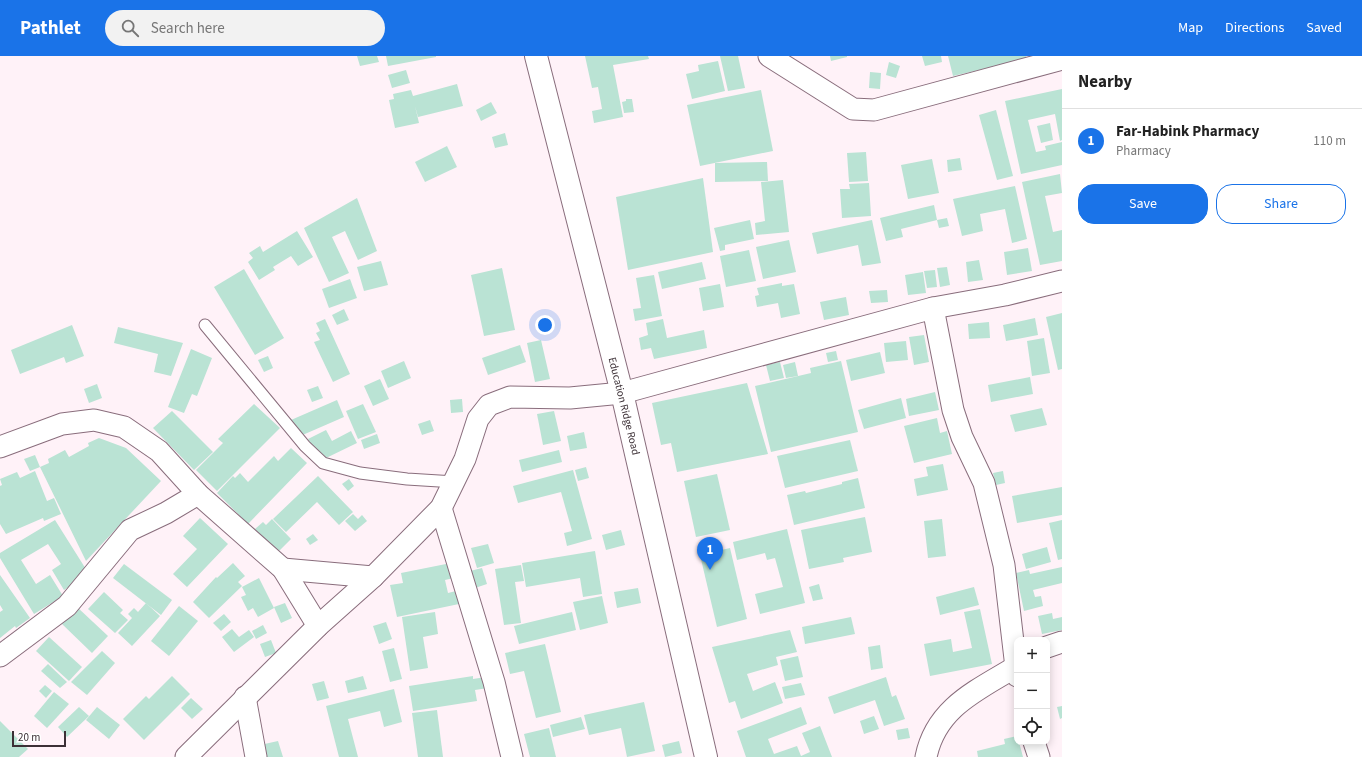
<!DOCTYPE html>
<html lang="en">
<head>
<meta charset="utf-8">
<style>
	body { margin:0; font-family:"Source Sans 3",sans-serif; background:#f2f2f2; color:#222 }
	.controls { position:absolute; right:12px; bottom:12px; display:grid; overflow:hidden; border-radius:8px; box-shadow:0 2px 10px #0003 }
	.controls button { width:36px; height:36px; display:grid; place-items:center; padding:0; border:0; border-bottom:1px solid #e0e0e0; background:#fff; color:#222; font:20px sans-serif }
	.scale { position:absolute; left:12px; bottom:10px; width:54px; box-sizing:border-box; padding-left:4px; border:2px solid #3c3036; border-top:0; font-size:11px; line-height:14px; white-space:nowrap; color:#3c3036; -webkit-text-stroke:3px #fff; paint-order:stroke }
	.you { position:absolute; left:545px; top:269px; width:14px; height:14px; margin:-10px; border:3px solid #fff; border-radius:50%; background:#1a73e8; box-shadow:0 0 0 6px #1a73e833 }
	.badge { display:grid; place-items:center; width:26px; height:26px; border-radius:50%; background:#1a73e8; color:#fff; font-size:13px; font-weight:700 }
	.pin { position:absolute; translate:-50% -33px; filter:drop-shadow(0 1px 2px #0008) }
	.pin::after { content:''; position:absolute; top:21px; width:14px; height:12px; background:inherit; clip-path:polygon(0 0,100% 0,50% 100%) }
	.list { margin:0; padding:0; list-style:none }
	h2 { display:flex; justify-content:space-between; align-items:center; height:52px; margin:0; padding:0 16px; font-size:17px }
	h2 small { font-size:13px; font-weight:400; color:#767676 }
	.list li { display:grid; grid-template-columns:26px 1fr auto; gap:12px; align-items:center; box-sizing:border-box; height:64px; padding:0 16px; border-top:1px solid #e0e0e0 }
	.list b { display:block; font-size:15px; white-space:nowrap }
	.list p { margin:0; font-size:13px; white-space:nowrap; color:#767676 }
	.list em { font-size:13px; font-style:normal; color:#767676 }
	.actions { display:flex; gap:8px; padding:12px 16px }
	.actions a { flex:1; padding:9px 0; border:1px solid #1a73e8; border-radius:16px; text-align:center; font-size:14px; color:#1a73e8 }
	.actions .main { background:#1a73e8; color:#fff }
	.icon { flex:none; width:22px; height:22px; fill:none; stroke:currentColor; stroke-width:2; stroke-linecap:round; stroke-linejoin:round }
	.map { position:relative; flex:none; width:1062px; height:701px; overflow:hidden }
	header { display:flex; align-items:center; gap:24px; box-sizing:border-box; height:56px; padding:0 20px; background:#1a73e8; color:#fff }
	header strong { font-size:19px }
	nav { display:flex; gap:22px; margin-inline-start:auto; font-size:14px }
	.search { width:280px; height:36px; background:#f2f2f2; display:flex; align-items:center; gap:10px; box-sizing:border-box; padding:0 14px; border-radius:22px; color:#767676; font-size:15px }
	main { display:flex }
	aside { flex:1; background:#fff }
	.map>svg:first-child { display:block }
	.building { fill:#bae3d4 }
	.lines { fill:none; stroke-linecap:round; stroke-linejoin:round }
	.service-casing { stroke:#896d7c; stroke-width:13 }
	.minor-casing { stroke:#896d7c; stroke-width:23 }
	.secondary-casing { stroke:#896d7c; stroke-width:24 }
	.service { stroke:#fff; stroke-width:11 }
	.minor { stroke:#fff; stroke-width:21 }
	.secondary { stroke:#fff; stroke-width:22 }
	.labels { text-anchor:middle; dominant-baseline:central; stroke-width:3; stroke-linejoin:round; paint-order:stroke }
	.street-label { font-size:11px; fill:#3c3036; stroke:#fff }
</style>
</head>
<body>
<header>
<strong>Pathlet</strong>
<div class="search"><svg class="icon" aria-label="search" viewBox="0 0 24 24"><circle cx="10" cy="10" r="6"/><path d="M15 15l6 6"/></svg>Search here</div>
<nav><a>Map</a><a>Directions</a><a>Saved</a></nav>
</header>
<main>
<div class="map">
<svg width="1062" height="701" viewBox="0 0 1062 701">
	<rect width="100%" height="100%" fill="#fff2f8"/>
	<g class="building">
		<path d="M357 0H377L379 6 360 10Z"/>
		<path d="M386 0H436V1L388 10Z"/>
		<path d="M585 0H648L649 3 613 9 623 61 594 67 592 55 602 53 598 31 592 32Z"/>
		<path d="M720 0H738L745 32 728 35Z"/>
		<path d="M830 0H847V1L831 5Z"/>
		<path d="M922 0H941L942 6 925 10Z"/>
		<path d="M948 0H1026L1027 3 953 20Z"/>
		<path d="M718 5 725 35 692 43 686 18 699 15 698 9Z"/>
		<path d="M889 6 900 10 896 22 886 19Z"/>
		<path d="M406 14 410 27 392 32 388 19Z"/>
		<path d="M870 16 881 17 880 33 869 32Z"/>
		<path d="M457 28 463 50 418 61 415 50 419 67 395 72 389 44 394 43 393 38 411 34 413 40Z"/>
		<path d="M1062 33V84L1060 85 1055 58 1028 64 1036 96 1046 94 1045 90 1062 86V109L1021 118 1005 45Z"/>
		<path d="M761 34 773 95 700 110 687 49Z"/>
		<path d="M626 43H632L634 56 624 57 622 46 626 45Z"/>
		<path d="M491 46 497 57 481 65 476 54Z"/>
		<path d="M996 54 1013 120 997 124 979 59Z"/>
		<path d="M1050 67 1053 84 1041 87 1037 70Z"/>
		<path d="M505 77 508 89 495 92 492 81Z"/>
		<path d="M447 90 457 111 425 126 415 106Z"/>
		<path d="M866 96 868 125 849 126 847 97Z"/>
		<path d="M960 102 962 114 948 116 947 104Z"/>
		<path d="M932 103 939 137 908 143 901 109Z"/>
		<path d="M767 106 768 125 715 126V107Z"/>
		<path d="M1060 118 1062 137 1045 140 1053 176 1062 174V205L1040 209 1022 126Z"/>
		<path d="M703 122 713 196 628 214 616 141Z"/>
		<path d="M783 124 789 176 756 179 755 167 765 165 761 126Z"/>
		<path d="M869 127 871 160 842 162 840 133H850L849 128Z"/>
		<path d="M1015 130 1027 183 1012 187 1005 153 980 158 983 175 962 180 953 143Z"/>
		<path d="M357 142 377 195 358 204 345 175 332 181 349 217 329 226 304 172Z"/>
		<path d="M934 149 937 164 901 173 903 181 886 185 880 162Z"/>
		<path d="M947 162 949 170 939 172 937 164Z"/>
		<path d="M750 164 754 183 725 189V194L720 195 714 172Z"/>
		<path d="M872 164 881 207 862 210 858 189 817 198 812 177Z"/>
		<path d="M297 175 313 201 298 210 291 200 273 211 275 214 259 224 248 206 253 202 249 197 260 190 263 196Z"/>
		<path d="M789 184 796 216 763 223 756 191Z"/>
		<path d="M1028 192 1032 215 1007 219 1004 196Z"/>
		<path d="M749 194 756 225 726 231 720 200Z"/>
		<path d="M979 204 983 224 968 226 966 206Z"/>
		<path d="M381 205 388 229 364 235 357 211Z"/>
		<path d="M702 206 706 223 662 233 658 216Z"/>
		<path d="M947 211 950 229 940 231 937 212Z"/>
		<path d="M502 212 515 274 484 280 471 219Z"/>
		<path d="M244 213 284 282 255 299 214 231Z"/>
		<path d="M935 214 937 231 927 232 924 215Z"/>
		<path d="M923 216 926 237 908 239 905 219Z"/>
		<path d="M654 219 662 260 635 265 633 253 641 252 636 222Z"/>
		<path d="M350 223 357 242 329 252 322 233Z"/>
		<path d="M782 227V230L794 228 800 258 781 262 778 247 757 251 755 240 759 239 757 232Z"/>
		<path d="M720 228 724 251 703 255 699 232Z"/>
		<path d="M887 234 888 246 871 247 869 235Z"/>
		<path d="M846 241 849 259 824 264 820 246Z"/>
		<path d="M344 253 349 264 337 269 332 259Z"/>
		<path d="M1062 257V313L1058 314 1046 261Z"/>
		<path d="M1035 262 1038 279 1006 285 1003 269Z"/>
		<path d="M325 263 350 318 333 326 314 286 320 284 316 277 320 275 316 267Z"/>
		<path d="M663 263 667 282 704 274 707 292 654 303 651 292 641 294 639 282 648 279 646 267Z"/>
		<path d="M989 266 990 282 969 283 968 268Z"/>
		<path d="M72 269 84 300 66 307 64 301 20 318 11 294Z"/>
		<path d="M118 271 183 287 171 320 154 316 158 298 114 287Z"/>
		<path d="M924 279 929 306 914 309 909 281Z"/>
		<path d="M1044 282 1050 317 1032 320 1027 285Z"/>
		<path d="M541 284 550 323 535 326 527 287Z"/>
		<path d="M906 285 908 304 886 306 884 287Z"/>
		<path d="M520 289 526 306 488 319 482 302Z"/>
		<path d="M191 293 212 302 197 340 192 338 184 357 168 351Z"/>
		<path d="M836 295 838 304 828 306 826 297Z"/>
		<path d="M880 296 885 317 851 325 846 304Z"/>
		<path d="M268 300 273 312 264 316 258 304Z"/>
		<path d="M404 305 411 322 388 332 381 315Z"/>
		<path d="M841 305 858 376 771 396 755 330 811 317 810 312Z"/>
		<path d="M780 306 784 322 770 325 766 309Z"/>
		<path d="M795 306 798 320 786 322 783 309Z"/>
		<path d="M1030 321 1033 338 991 346 988 329Z"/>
		<path d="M380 323 389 343 373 350 364 330Z"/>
		<path d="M747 327 768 398 677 416 671 387 661 389 652 347Z"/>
		<path d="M97 328 102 342 89 347 84 333Z"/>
		<path d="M318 330 323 342 312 346 307 334Z"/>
		<path d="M935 336 939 354 909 360 906 343Z"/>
		<path d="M901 342 906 362 864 373 858 354Z"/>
		<path d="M462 343 463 356 451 357 450 344Z"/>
		<path d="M337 344 344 361 298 381 291 364Z"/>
		<path d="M254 348 280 372 217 435 196 414 223 387 218 383Z"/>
		<path d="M363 348 376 376 358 383 346 355Z"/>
		<path d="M1042 352 1047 369 1015 376 1010 359Z"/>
		<path d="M172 355 213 396 194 414 153 372Z"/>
		<path d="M554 355 561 385 543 389 537 358Z"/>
		<path d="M937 362 940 377 947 375 952 398 914 407 904 370Z"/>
		<path d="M430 364 434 375 422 379 418 368Z"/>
		<path d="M326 374 332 385 351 375 357 387 324 403 313 392 308 383Z"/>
		<path d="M584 376 587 392 570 395 567 380Z"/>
		<path d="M377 378 380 387 364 393 361 384Z"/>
		<path d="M99 382 126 392 161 425 86 505 40 411 49 407 48 403 65 394 69 401 89 390 88 387Z"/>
		<path d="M850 384 858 415 785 432 777 400Z"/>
		<path d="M291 392 307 407 248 468 217 437 233 420 235 422 240 417 248 426 274 400 278 405Z"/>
		<path d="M559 394 562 406 522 416 519 404Z"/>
		<path d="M35 399 40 411 30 415 24 403Z"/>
		<path d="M943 408 948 434 917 440 914 423 928 420 926 411Z"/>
		<path d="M586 411 589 422 578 425 575 414Z"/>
		<path d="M573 414 592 483 567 490 564 477 572 475 561 436 518 447 513 430Z"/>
		<path d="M35 415 47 445 54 442 61 458 44 465 43 462 6 478 0 468V430L2 429 0 423 17 416 20 422Z"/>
		<path d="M1003 415 1005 427 996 429 993 417Z"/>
		<path d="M717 418 730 474 696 481 684 425Z"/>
		<path d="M318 420 353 456 339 469 317 446 286 476 273 463Z"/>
		<path d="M858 422 865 452 794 469 787 439 805 435 806 437 842 428V426Z"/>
		<path d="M349 423 354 430 348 435 342 428Z"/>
		<path d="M1062 431V459L1017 467 1012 440Z"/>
		<path d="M353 458 358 463 362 459 367 465 355 475 345 465Z"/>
		<path d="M865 461 872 496 843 502 844 506 809 513 801 474Z"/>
		<path d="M200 462 228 488 187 531 173 518 197 493 183 480Z"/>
		<path d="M272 463 291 483 277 497 255 473 263 466 266 469Z"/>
		<path d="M942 463 946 500 928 502 924 465Z"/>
		<path d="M55 464 89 518 64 534 52 514 61 508 48 488 21 504 36 528 50 519 63 540 34 558 0 502V497Z"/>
		<path d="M1062 464V503L1058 504 1049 467Z"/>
		<path d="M787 473 805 547 760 558 755 538 783 531 775 502 767 504 765 497 737 504 733 486Z"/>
		<path d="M621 474 625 489 606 494 602 479Z"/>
		<path d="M313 478 318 484 310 489 306 483Z"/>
		<path d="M488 488 494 507 477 512 471 492Z"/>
		<path d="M1047 491 1051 506 1026 513 1022 498Z"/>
		<path d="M730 492 747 563 717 571 700 499Z"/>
		<path d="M595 495 602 538 583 541 580 522 526 531 522 507Z"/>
		<path d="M233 507 245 520 238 526 242 530 209 562 193 546 216 521 217 522Z"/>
		<path d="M451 507 454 522 445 524 448 537 456 535 459 548 397 561 390 529 403 527 401 517Z"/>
		<path d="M124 508 172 544 161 559 113 522Z"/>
		<path d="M521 509 524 525 515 526 521 567 504 569 495 513Z"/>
		<path d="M1062 511V527L1033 534 1035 541 1041 540 1043 550 1024 555 1016 517 1029 514 1030 518Z"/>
		<path d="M482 512 487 528 475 532 470 515Z"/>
		<path d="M0 519 30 562 16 572 15 570 0 582V556L3 554 0 549Z"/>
		<path d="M259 522 274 552 258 561 253 552 248 555 241 541 246 539 242 531Z"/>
		<path d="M819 528 823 543 813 545 809 531Z"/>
		<path d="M974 531 979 549 940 559 936 541Z"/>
		<path d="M638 532 641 547 617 552 614 536Z"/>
		<path d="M104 536 123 554 120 557 128 564 115 577 88 553Z"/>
		<path d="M602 540 608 567 580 574 573 546Z"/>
		<path d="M146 547 160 560 132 590 118 577 132 562 128 558 134 552 138 556Z"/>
		<path d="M285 547 292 562 281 567 274 551Z"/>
		<path d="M179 550 198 565 169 600 151 585Z"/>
		<path d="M77 551 108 580 92 597 61 567Z"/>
		<path d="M980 553 992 608 930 620 924 588 951 583 953 596 972 592 964 556Z"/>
		<path d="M435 556 438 578 423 581 428 612 410 615 402 561Z"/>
		<path d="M572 556 576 574 519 588 514 570Z"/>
		<path d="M1052 557 1053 563 1062 561V574L1042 578 1038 560Z"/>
		<path d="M224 558 231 566 221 575 213 567Z"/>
		<path d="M851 561 855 578 805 588 802 571Z"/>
		<path d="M386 566 392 583 379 588 373 570Z"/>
		<path d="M263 569 267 577 256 583 252 575Z"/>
		<path d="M232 573 239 581 249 574 254 581 234 596 222 581Z"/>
		<path d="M790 574 797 596 776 601 778 609 747 618 753 635 775 626 783 647 741 663 735 645 729 647 712 591Z"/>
		<path d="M49 581 82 611 69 625 36 595Z"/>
		<path d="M271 584 276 597 265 601 260 588Z"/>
		<path d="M545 588 561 656 536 662 524 615 510 618 505 597Z"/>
		<path d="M880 589 883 612 871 614 868 591Z"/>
		<path d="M394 592 402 623 390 626 382 595Z"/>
		<path d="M102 595 115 607 87 639 71 626Z"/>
		<path d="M798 600 803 621 785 625 780 604Z"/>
		<path d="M48 608 67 626 60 632 41 615Z"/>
		<path d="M172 620 190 638 144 684 123 663 146 640 149 643Z"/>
		<path d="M363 620 367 633 348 637 345 625Z"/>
		<path d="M473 620V623L486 621 488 632 475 634 477 645 413 655 409 630Z"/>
		<path d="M886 621 892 641 896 639 905 663 884 670 875 644 834 658 828 641Z"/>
		<path d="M324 625 329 642 317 645 312 628Z"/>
		<path d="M801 627 805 639 785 643 782 631Z"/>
		<path d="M45 629 52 635 46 642 39 635Z"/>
		<path d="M394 633 402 666 384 671 380 655 348 663 358 701H339L326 650Z"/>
		<path d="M54 636 69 648 47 672 34 660Z"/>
		<path d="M191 642 203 653 192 663 181 652Z"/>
		<path d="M644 646 655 695 627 701 621 672 589 679 584 659Z"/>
		<path d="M1062 650V662L1060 663 1057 651Z"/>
		<path d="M79 651 89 660 67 681 58 671Z"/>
		<path d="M97 651 120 669 109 683 86 664Z"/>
		<path d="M801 651 807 668 768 683 774 698 797 690 801 700 810 696 802 677 820 670 832 701H746L737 675Z"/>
		<path d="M437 654 443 701H418L412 657Z"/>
		<path d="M874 660 879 673 864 678 860 665Z"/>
		<path d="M581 661 585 673 553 681 550 669Z"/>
		<path d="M0 665 28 693 19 701H0Z"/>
		<path d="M549 672 556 701H530L524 678Z"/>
		<path d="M908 672 910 682 898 684 896 674Z"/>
		<path d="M1017 680V686H1019L1023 701H978L977 695 1005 688 1004 683Z"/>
		<path d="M278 685 283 701H263L260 689Z"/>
		<path d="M679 685 682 697 665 701 662 689Z"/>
	</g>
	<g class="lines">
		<defs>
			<path id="service" d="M205 269 305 390 323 407 360 417 407 423 455 426"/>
			<g id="minor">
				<path d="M769 0 853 53 874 54 1062 3"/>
				<path d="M933 252 953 354 962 381 984 427 1004 509 1017 620"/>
				<path d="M0 391 62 368 94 364 124 371 159 395 198 438 283 513 318 570"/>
				<path d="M441 452 494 626 512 701"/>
				<path d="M283 513 373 521"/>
				<path d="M1047 591 1062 586"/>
				<path d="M0 600 67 550 130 474 166 457 198 438"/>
				<path d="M245 641 256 701"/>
				<path d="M1034 686 1039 701"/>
				<path d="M186 701 318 570 373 521 441 452 465 403 478 363 489 349 510 341 570 342 622 337 933 252 1005 239 1062 225"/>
				<path d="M926 701C936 651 978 634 1017 610"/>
			</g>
			<path id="secondary" d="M536 0 622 337 706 701"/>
		</defs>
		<use href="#service" class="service-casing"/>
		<use href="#minor" class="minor-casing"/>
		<use href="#secondary" class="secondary-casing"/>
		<use href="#service" class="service"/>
		<use href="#minor" class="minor"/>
		<use href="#secondary" class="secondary"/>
	</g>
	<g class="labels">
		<g class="street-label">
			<text transform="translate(624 350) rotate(76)">Education Ridge Road</text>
		</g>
	</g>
</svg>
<div class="controls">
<button>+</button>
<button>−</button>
<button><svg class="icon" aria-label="locate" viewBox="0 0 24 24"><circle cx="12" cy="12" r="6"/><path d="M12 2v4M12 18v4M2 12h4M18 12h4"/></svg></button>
</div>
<div class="scale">20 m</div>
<div class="you"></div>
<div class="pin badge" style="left:710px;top:514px">1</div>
</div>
<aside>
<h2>Nearby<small></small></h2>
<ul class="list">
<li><span class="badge">1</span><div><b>Far-Habink Pharmacy</b><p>Pharmacy</p></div><em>110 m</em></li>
</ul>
<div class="actions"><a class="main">Save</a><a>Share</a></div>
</aside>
</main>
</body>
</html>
